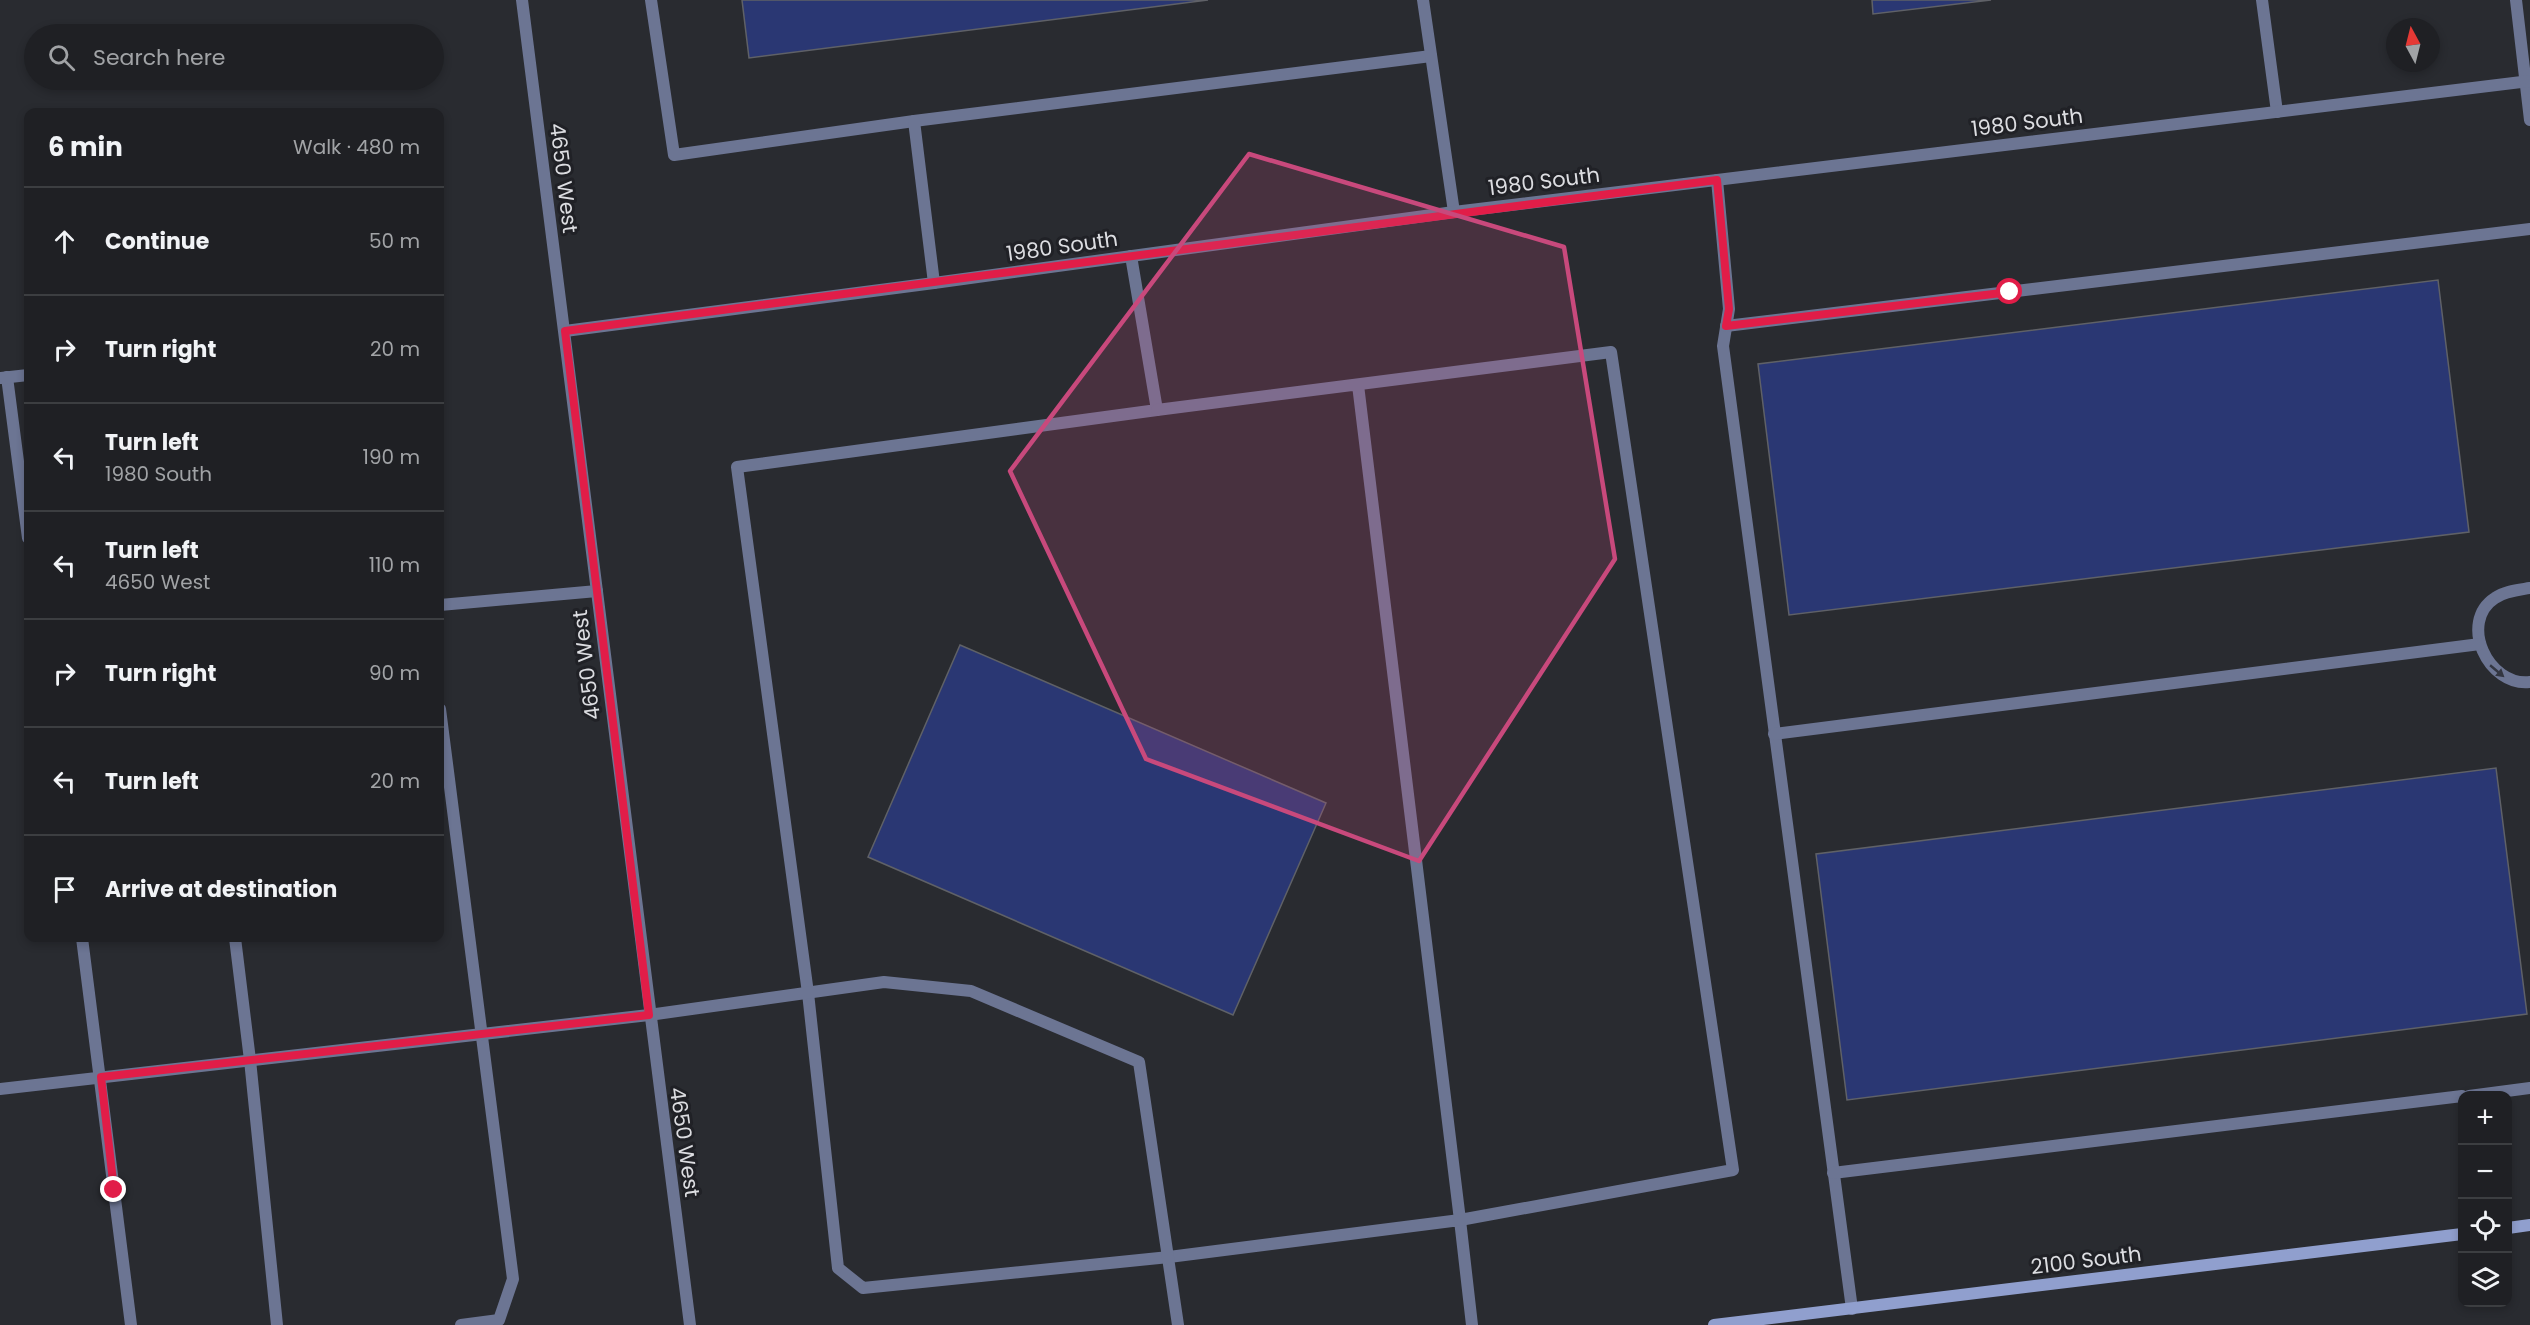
<!DOCTYPE html>
<html lang="en">
<head>
<meta charset="utf-8">
<style>
	body { margin:0; font-family:Poppins,sans-serif; background:#27282c; color:#f1f3f6 }
	.controls { position:absolute; right:18px; bottom:18px; display:grid; overflow:hidden; border-radius:12px; box-shadow:0 3px 9px #0003 }
	.controls button { width:54px; height:54px; display:grid; place-items:center; padding:0; border:0; border-bottom:2px solid #3c3e41; background:#1f2024; color:#f1f3f6; font:30px sans-serif }
	.compass { position:absolute; left:2386px; top:18px; width:54px; height:54px; border-radius:50%; background:#1f2024; box-shadow:0 3px 9px #0003; rotate:353deg }
	.stop { position:absolute; width:18px; height:18px; margin:-14px; border:4px solid #e11d48; border-radius:50%; background:#fff }
	.stop.end { background:#e11d48; border-color:#fff; box-shadow:0 2px 6px #0008 }
	.list { margin:0; padding:0; list-style:none }
	h2 { display:flex; justify-content:space-between; align-items:center; height:78px; margin:0; padding:0 24px; font-size:26px }
	h2 small { font-size:20px; font-weight:400; color:#a1a3a6 }
	.list li { display:grid; grid-template-columns:39px 1fr auto; gap:18px; align-items:center; box-sizing:border-box; height:108px; padding:0 24px; border-top:2px solid #3c3e41 }
	.list b { display:block; font-size:22px; white-space:nowrap }
	.list p { margin:0; font-size:20px; white-space:nowrap; color:#a1a3a6 }
	.list em { font-size:20px; font-style:normal; color:#a1a3a6 }
	.icon { flex:none; width:33px; height:33px; fill:none; stroke:currentColor; stroke-width:2; stroke-linecap:round; stroke-linejoin:round }
	.map { position:relative; flex:none; width:2530px; height:1325px; overflow:hidden }
	.search { position:absolute; background:#1f2024; box-shadow:0 3px 9px #0003; left:24px; top:24px; width:420px; height:66px; display:flex; align-items:center; gap:15px; box-sizing:border-box; padding:0 21px; border-radius:33px; color:#a1a3a6; font-size:22px }
	.panel { position:absolute; background:#1f2024; box-shadow:0 3px 9px #0003; left:24px; top:108px; width:420px; height:834px; border-radius:12px }
	.map>svg:first-child { display:block }
	.building { fill:#2a3773; stroke:#5f6167; stroke-width:1.5 }
	.lines { fill:none; stroke-linecap:round; stroke-linejoin:round }
	.lane { stroke:#6c7593; stroke-width:12 }
	.street { stroke:#6c7593; stroke-width:12 }
	.secondary { stroke:#909fce; stroke-width:12 }
	.oneway { fill:#333641 }
	.route { stroke:#e11d48; stroke-width:8 }
	.marked { fill:#c8497c; fill-opacity:0.2; stroke:#c8497c; stroke-width:4.5; stroke-linejoin:round }
	.labels { text-anchor:middle; dominant-baseline:central; stroke-width:6; stroke-linejoin:round; paint-order:stroke }
	.street-label { font-size:21px; fill:#dcdde1; stroke:#202126 }
</style>
</head>
<body>
<div class="map">
<svg width="2530" height="1325" viewBox="0 0 2530 1325">
	<rect width="100%" height="100%" fill="#292b30"/>
	<g class="building">
		<path d="M742 0H1208L749 58Z"/>
		<path d="M1872 0H1991L1873 14Z"/>
		<path d="M2438 280 2469 532 1789 615 1758 364Z"/>
		<path d="M960 645 1326 803 1233 1015 868 857Z"/>
		<path d="M2496 768 2527 1014 1847 1100 1816 854Z"/>
	</g>
	<g class="lines">
		<g class="lane">
			<path d="M651 0 674 155 914 121 1431 56"/>
			<path d="M1423 0 1454 212"/>
			<path d="M2262 0 2277 112"/>
			<path d="M914 121 934 283"/>
			<path d="M1717 180 1729 309 1723 346 1852 1309"/>
			<path d="M1131 256 1157 410 737 467 808 993 838 1268 863 1288 1169 1257 1460 1220 1472 1325"/>
			<path d="M1726 326 2530 229"/>
			<path d="M7 377 28 538"/>
			<path d="M1 378 28 375"/>
			<path d="M1157 410 1611 352 1733 1170 1460 1220 1358 385"/>
			<path d="M2530 588C2518 590 2505 591 2495 598 2458 622 2488 687 2530 682"/>
			<path d="M440 605 597 591"/>
			<path d="M440 709 513 1279 499 1320 461 1325"/>
			<path d="M1774 734 2480 644"/>
			<path d="M82 938 131 1325"/>
			<path d="M235 938 250 1060 277 1325"/>
			<path d="M0 1089 649 1015 884 982 971 991 1139 1062 1178 1325"/>
			<path d="M2469 1096 2530 1088"/>
			<path d="M1833 1173 2462 1096"/>
		</g>
		<g class="street">
			<path d="M522 0 690 1325"/>
			<path d="M2516 0 2530 120"/>
			<path d="M565 331 934 283 1454 212 2530 81"/>
		</g>
		<g class="secondary">
			<path d="M2508 1228 2530 1225"/>
			<path d="M1714 1325 2462 1234"/>
		</g>
	</g>
	<defs><path id="oneway-solid" d="M-6-.8H1V-3.2L6.5 0L1 3.2V.8H-6Z" transform="scale(1.5)"/></defs>
	<use class="oneway" href="#oneway-solid" transform="translate(2497 671) rotate(40)"/>
	<g class="lines">
		<path class="route" d="M114 1190 101 1077 649 1015 565 331C949 281 1333 227 1717 180L1729 309 1726 326 2010 292"/>
	</g>
	<path class="marked" d="M1249 154 1564 247 1615 559 1419 861 1146 759 1010 471Z"/>
	<g class="labels">
		<g class="street-label">
			<text transform="translate(2027 122) rotate(-7)">1980 South</text>
			<text transform="translate(564 178) rotate(83)">4650 West</text>
			<text transform="translate(1544 181) rotate(-7)">1980 South</text>
			<text transform="translate(1062 246) rotate(-8)">1980 South</text>
			<text transform="translate(586 665) rotate(-97)">4650 West</text>
			<text transform="translate(685 1142) rotate(82)">4650 West</text>
			<text transform="translate(2086 1260) rotate(-7)">2100 South</text>
		</g>
	</g>
</svg>
<div class="controls">
<button>+</button>
<button>−</button>
<button><svg class="icon" aria-label="locate" viewBox="0 0 24 24"><circle cx="12" cy="12" r="6"/><path d="M12 2v4M12 18v4M2 12h4M18 12h4"/></svg></button>
<button><svg class="icon" aria-label="layers" viewBox="0 0 24 24"><path d="M12 4l9 5-9 5-9-5zM3 14l9 5 9-5"/></svg></button>
</div>
<svg class="compass" viewBox="-18 -18 36 36"><path d="M0-13l5 13h-10z" fill="#e53935"/><path d="M0 13l5-13h-10z" fill="#a1a3a6"/></svg>
<div class="stop" style="left:2010px;top:292px"></div>
<div class="stop end" style="left:114px;top:1190px"></div>
<div class="search"><svg class="icon" aria-label="search" viewBox="0 0 24 24"><circle cx="10" cy="10" r="6"/><path d="M15 15l6 6"/></svg>Search here</div>
<section class="panel">
<h2>6 min<small>Walk · 480 m</small></h2>
<ul class="list">
<li><svg class="icon" aria-label="ahead" viewBox="0 0 24 24"><path d="M12 20V5M6 11l6-6 6 6"/></svg><div><b>Continue</b></div><em>50 m</em></li>
<li><svg class="icon" aria-label="right" viewBox="0 0 24 24"><path d="M7 20v-9h11M14 6l5 5-5 5"/></svg><div><b>Turn right</b></div><em>20 m</em></li>
<li><svg class="icon" aria-label="left" viewBox="0 0 24 24"><path d="M17 20v-9H6M10 6l-5 5 5 5"/></svg><div><b>Turn left</b><p>1980 South</p></div><em>190 m</em></li>
<li><svg class="icon" aria-label="left" viewBox="0 0 24 24"><path d="M17 20v-9H6M10 6l-5 5 5 5"/></svg><div><b>Turn left</b><p>4650 West</p></div><em>110 m</em></li>
<li><svg class="icon" aria-label="right" viewBox="0 0 24 24"><path d="M7 20v-9h11M14 6l5 5-5 5"/></svg><div><b>Turn right</b></div><em>90 m</em></li>
<li><svg class="icon" aria-label="left" viewBox="0 0 24 24"><path d="M17 20v-9H6M10 6l-5 5 5 5"/></svg><div><b>Turn left</b></div><em>20 m</em></li>
<li><svg class="icon" aria-label="arrive" viewBox="0 0 24 24"><path d="M6 21V4h12l-3 4 3 4H6"/></svg><div><b>Arrive at destination</b></div></li>
</ul>
</section>
</div>
</body>
</html>
